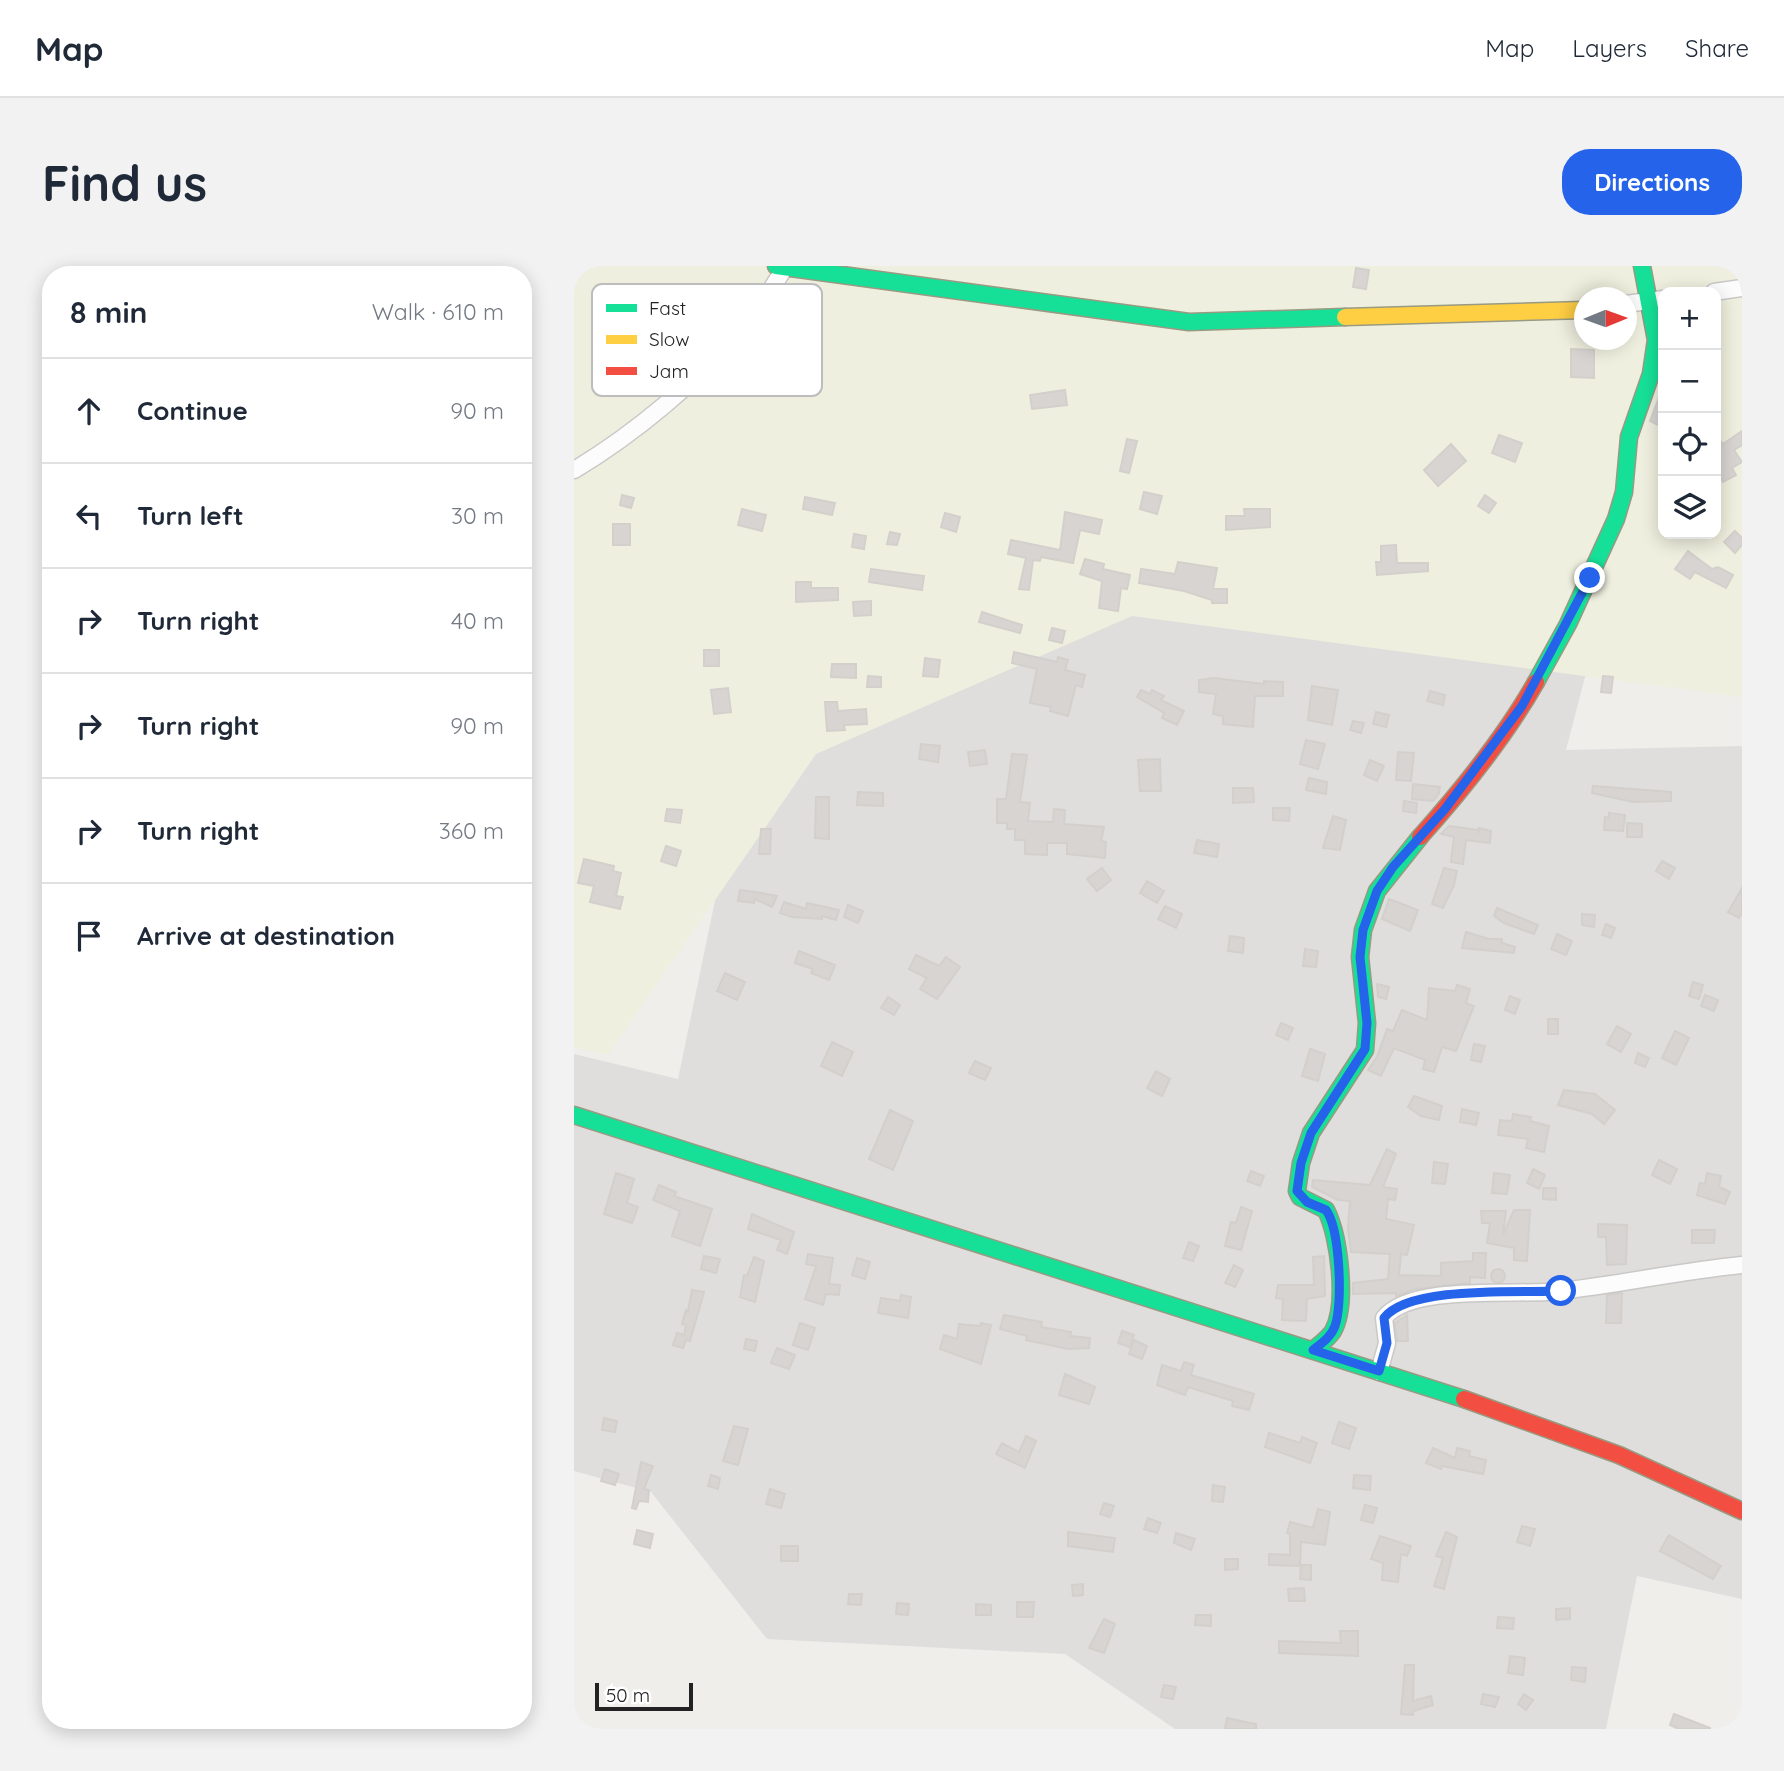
<!DOCTYPE html>
<html lang="en">
<head>
<meta charset="utf-8">
<style>
	body { margin:0; font-family:Quicksand,sans-serif; background:#f2f2f3; color:#1f2937 }
	.controls { position:absolute; right:21px; top:21px; display:grid; overflow:hidden; border-radius:14px; box-shadow:0 4px 18px #0003 }
	.controls button { width:63px; height:63px; display:grid; place-items:center; padding:0; border:0; border-bottom:2px solid #e0e1e3; background:#fff; color:#1f2937; font:35px sans-serif }
	.compass { position:absolute; left:1000px; top:21px; width:63px; height:63px; border-radius:50%; background:#fff; box-shadow:0 4px 18px #0003; rotate:89deg }
	.scale { position:absolute; left:21px; bottom:18px; width:98px; box-sizing:border-box; padding-left:7px; border:4px solid #222; border-top:0; font-size:19px; line-height:24px; white-space:nowrap; color:#222; -webkit-text-stroke:5px #fff; paint-order:stroke }
	.stop { position:absolute; width:21px; height:21px; margin:-16px; border:5px solid #2563eb; border-radius:50%; background:#fff }
	.stop.end { background:#2563eb; border-color:#fff; box-shadow:0 2px 7px #0008 }
	.list { margin:0; padding:0; list-style:none }
	h2 { display:flex; justify-content:space-between; align-items:center; height:91px; margin:0; padding:0 28px; font-size:30px }
	h2 small { font-size:23px; font-weight:400; color:#747a83 }
	.list li { display:grid; grid-template-columns:46px 1fr auto; gap:21px; align-items:center; box-sizing:border-box; height:105px; padding:0 28px; border-top:2px solid #e0e1e3 }
	.list b { display:block; font-size:26px; white-space:nowrap }
	.list em { font-size:23px; font-style:normal; color:#747a83 }
	.icon { flex:none; width:38px; height:38px; fill:none; stroke:currentColor; stroke-width:2; stroke-linecap:round; stroke-linejoin:round }
	.map { position:relative; flex:none; width:1168px; height:1463px; overflow:hidden; border-radius:28px }
	header { display:flex; align-items:center; gap:42px; box-sizing:border-box; height:98px; padding:0 35px; background:#fff; border-bottom:2px solid #e0e1e3 }
	header strong { font-size:33px }
	nav { display:flex; gap:38px; margin-inline-start:auto; font-size:24px }
	.intro { display:flex; align-items:center; justify-content:space-between; box-sizing:border-box; height:168px; padding:0 42px }
	h1 { margin:0; font-size:49px }
	.button { padding:18px 32px; border-radius:28px; background:#2563eb; color:#fff; font-size:24px; font-weight:700 }
	main { display:flex; gap:42px; padding:0 42px }
	aside { flex:1; background:#fff; border-radius:28px; box-shadow:0 4px 18px #0003 }
	.map>svg:first-child { display:block }
	.residential { fill:#dfdedc }
	.farmland { fill:#efefdf; fill-rule:evenodd }
	.building { fill:#d7d4d2; stroke:#d3d0cc; stroke-width:2 }
	.lines { fill:none; stroke-linecap:round; stroke-linejoin:round }
	.street-casing { stroke:#c9c8c7; stroke-width:19 }
	.fast-casing { stroke:#999a82; stroke-width:19 }
	.slow-casing { stroke:#999a82; stroke-width:19 }
	.jam-casing { stroke:#999a82; stroke-width:19 }
	.street { stroke:#fdfcfc; stroke-width:16 }
	.fast { stroke:#16e098; stroke-width:16 }
	.slow { stroke:#ffcf43; stroke-width:16 }
	.jam { stroke:#f24e42; stroke-width:16 }
	.route { stroke:#2563eb; stroke-width:9 }
	.key { fill:#fff; stroke:#bdbdbd; stroke-width:2 }
	.key-label { font-size:19px; fill:#222 }
</style>
</head>
<body>
<header>
<strong>Map</strong>
<nav><a>Map</a><a>Layers</a><a>Share</a></nav>
</header>
<div class="intro"><h1>Find us</h1><a class="button">Directions</a></div>
<main>
<aside>
<h2>8 min<small>Walk · 610 m</small></h2>
<ul class="list">
<li><svg class="icon" aria-label="ahead" viewBox="0 0 24 24"><path d="M12 20V5M6 11l6-6 6 6"/></svg><div><b>Continue</b></div><em>90 m</em></li>
<li><svg class="icon" aria-label="left" viewBox="0 0 24 24"><path d="M17 20v-9H6M10 6l-5 5 5 5"/></svg><div><b>Turn left</b></div><em>30 m</em></li>
<li><svg class="icon" aria-label="right" viewBox="0 0 24 24"><path d="M7 20v-9h11M14 6l5 5-5 5"/></svg><div><b>Turn right</b></div><em>40 m</em></li>
<li><svg class="icon" aria-label="right" viewBox="0 0 24 24"><path d="M7 20v-9h11M14 6l5 5-5 5"/></svg><div><b>Turn right</b></div><em>90 m</em></li>
<li><svg class="icon" aria-label="right" viewBox="0 0 24 24"><path d="M7 20v-9h11M14 6l5 5-5 5"/></svg><div><b>Turn right</b></div><em>360 m</em></li>
<li><svg class="icon" aria-label="arrive" viewBox="0 0 24 24"><path d="M6 21V4h12l-3 4 3 4H6"/></svg><div><b>Arrive at destination</b></div></li>
</ul>
</aside>
<div class="map">
<svg width="1168" height="1463" viewBox="0 0 1168 1463">
	<rect width="100%" height="100%" fill="#f0eeeb"/>
	<path class="residential" d="M222 244 577 288 1142 268 1168 334 1037 311 992 484 1168 480V1333L1063 1310 1032 1463H601L491 1388 193 1373 77 1226 0 1205V788L104 813Z"/>
	<path class="farmland" d="M0 0H1168V431L558 350 242 488 34 789 0 781ZM1089 26H1142V268H1089ZM1010 32H1052V74H1010Z"/>
	<g class="building">
		<path d="M782 2 795 4 792 23 779 21Z"/>
		<path d="M997 83 1020 84V112L997 111Z"/>
		<path d="M1089 121V153L1086 160 1076 155Z"/>
		<path d="M491 124 493 139 458 143 456 129Z"/>
		<path d="M1168 165V179L1160 184 1168 196 1158 202 1162 209 1149 216 1142 204V170L1149 178Z"/>
		<path d="M925 169 948 177 941 196 918 187Z"/>
		<path d="M553 173 563 175 555 207 546 205Z"/>
		<path d="M877 178 892 195 864 220 850 204Z"/>
		<path d="M570 226 588 230 583 248 566 243Z"/>
		<path d="M48 229 60 232 57 242 46 239Z"/>
		<path d="M911 229 922 237 915 247 904 240Z"/>
		<path d="M231 231 261 237 258 249 229 243Z"/>
		<path d="M168 243 192 249 188 265 164 259Z"/>
		<path d="M670 243H696V261L652 264V250H671Z"/>
		<path d="M491 246 528 254 525 268 506 264 499 297 467 291 466 295 459 294 455 324 445 323 452 292 434 288 437 274 486 284Z"/>
		<path d="M371 247 386 251 382 266 367 261Z"/>
		<rect x="39" y="258" width="17" height="21"/>
		<path d="M1161 265 1168 272V279L1161 287 1150 276Z"/>
		<path d="M316 266 326 268 323 279 313 278Z"/>
		<path d="M280 268 292 270 290 283 278 281Z"/>
		<path d="M822 279 823 297H854V305L803 309 802 296H807V280Z"/>
		<path d="M1114 285 1138 303 1144 301 1159 309 1152 322 1121 306 1116 313 1101 303Z"/>
		<path d="M511 293 530 298 529 303 556 309 553 323 547 322 544 345 525 342 528 315 506 308Z"/>
		<path d="M604 296 643 302 639 323H653V337H638V334L610 325 565 317 567 303 601 308Z"/>
		<path d="M297 303 350 310 348 324 295 316Z"/>
		<path d="M222 316H237V322H264V334L222 336Z"/>
		<path d="M297 335V349L280 350 279 336Z"/>
		<path d="M408 346 448 359 446 367 405 356Z"/>
		<path d="M478 362 491 365 488 377 475 374Z"/>
		<rect x="130" y="384" width="15" height="16"/>
		<path d="M440 386 483 396 484 391 494 394 491 404 511 409 508 421 502 419 494 450 476 445 477 441 456 437 463 403 438 397Z"/>
		<path d="M351 392 366 394 364 411 349 410Z"/>
		<path d="M258 398H282V412L257 411Z"/>
		<path d="M294 410 307 411V421H293Z"/>
		<path d="M1029 410 1039 411 1037 427 1027 426Z"/>
		<path d="M639 412 690 418V415L709 416V430H681L679 461 649 458V450L639 448 642 428 625 426V414Z"/>
		<path d="M738 420 764 424 758 459 734 454Z"/>
		<path d="M154 422 157 446 140 448 137 424Z"/>
		<path d="M567 424 576 428 578 424 590 430 587 434 610 445 603 459 588 452 590 447 563 431Z"/>
		<path d="M856 425 871 429 869 439 853 435Z"/>
		<path d="M251 436H263L264 445 292 443 293 458 270 459 271 464 253 465Z"/>
		<path d="M802 446 815 449 812 461 799 458Z"/>
		<path d="M779 455 790 457 787 467 776 464Z"/>
		<path d="M732 474 751 478 744 503 726 498Z"/>
		<path d="M347 478 366 480 364 496 345 493Z"/>
		<path d="M411 484 413 498 396 500 394 486Z"/>
		<path d="M824 486 840 487 837 515 822 514Z"/>
		<path d="M438 488 453 489 446 536 456 537 454 555 479 556 480 543 491 544 490 558 530 561 527 575 532 576 531 592 493 588V577H473V589L451 588V574H441V563H433V557H423V533H432Z"/>
		<path d="M586 493 587 525H566L564 494Z"/>
		<path d="M796 494 810 500 803 515 790 509Z"/>
		<path d="M735 512 753 516 752 528 732 524Z"/>
		<path d="M839 518 866 521 865 527 859 535 838 533Z"/>
		<path d="M1019 520 1097 526V535L1059 536 1018 527Z"/>
		<path d="M659 522H679L680 536 659 537Z"/>
		<path d="M284 526 309 527V540L283 539Z"/>
		<path d="M242 531H255V573L241 572Z"/>
		<path d="M830 535 843 537 842 547 829 545Z"/>
		<path d="M699 542H716L715 555 699 554Z"/>
		<path d="M93 543 108 544 106 557 91 555Z"/>
		<path d="M1035 547 1051 549 1049 565 1030 564 1031 551 1035 552Z"/>
		<path d="M759 550 772 554 766 584 749 582Z"/>
		<path d="M1053 557 1068 558V571H1053Z"/>
		<path d="M875 560 904 564 905 567V562L917 565 916 577 892 574 889 598 877 596 880 571 867 568Z"/>
		<path d="M187 563H197L196 588H185Z"/>
		<path d="M623 574 645 578 643 591 620 587Z"/>
		<path d="M92 580 107 585 102 600 87 595Z"/>
		<path d="M10 593 40 600 39 605 47 607 42 630 49 631 46 643 16 636 20 620 4 617Z"/>
		<path d="M1088 595 1101 602 1095 613 1082 605Z"/>
		<path d="M528 602 537 614 523 625 513 613Z"/>
		<path d="M870 602 883 605 880 619 869 642 858 638Z"/>
		<path d="M573 615 590 625 583 637 566 627Z"/>
		<path d="M1168 622V646L1165 652 1154 646Z"/>
		<path d="M166 624 182 626 203 630 198 641 181 633 180 637 164 635Z"/>
		<path d="M815 633 844 644 836 665 808 653Z"/>
		<path d="M210 636 232 643 233 637 265 644 262 654 248 650V653L218 651 206 647Z"/>
		<path d="M274 639 289 645 284 657 270 651Z"/>
		<path d="M591 640 608 648 602 662 584 653Z"/>
		<path d="M923 642 964 659 960 668 930 657 920 650Z"/>
		<path d="M1008 648 1021 649 1020 661 1008 659Z"/>
		<path d="M1032 658 1041 662 1037 672 1028 669Z"/>
		<path d="M892 666 915 673H928V677L941 681 940 687 888 682Z"/>
		<path d="M983 668 998 675 992 689 977 683Z"/>
		<path d="M656 670 670 672 669 687 654 685Z"/>
		<path d="M731 683 744 685 742 701 729 700Z"/>
		<path d="M225 685 261 699 255 714 237 707 239 703 221 697Z"/>
		<path d="M342 689 365 700 372 691 386 701 363 733 346 723 353 712 335 703Z"/>
		<path d="M151 707 171 716 163 734 143 725Z"/>
		<path d="M1119 716 1129 719 1125 733 1115 730Z"/>
		<path d="M803 718 815 721 812 733 804 731Z"/>
		<path d="M883 719 896 723 892 737 900 740 882 785 868 781 860 806 849 803 851 794 820 782 807 810 794 804 803 791 813 763 819 765 828 744 853 754 855 722 881 725Z"/>
		<path d="M1131 729 1144 734 1140 745 1127 740Z"/>
		<path d="M936 730 946 734 941 748 931 744Z"/>
		<path d="M314 731 326 739 320 749 307 742Z"/>
		<rect x="974" y="753" width="10" height="15"/>
		<path d="M707 757 719 762 714 774 702 769Z"/>
		<path d="M1043 760 1057 768 1047 786 1033 778Z"/>
		<path d="M1101 765 1115 772 1102 799 1088 792Z"/>
		<path d="M258 776 279 786 268 810 247 800Z"/>
		<path d="M900 778 911 780 907 796 897 794Z"/>
		<path d="M736 783 751 788 744 815 728 810Z"/>
		<path d="M1064 787 1075 792 1071 801 1061 797Z"/>
		<path d="M401 795 417 802 411 814 395 807Z"/>
		<path d="M582 805 596 813 588 830 573 822Z"/>
		<path d="M990 824 1021 828 1041 844 1030 858 1018 848 984 839Z"/>
		<path d="M840 830 868 840 865 854 847 850 834 841Z"/>
		<path d="M888 843 905 847 902 859 886 856Z"/>
		<path d="M316 844 339 855 319 904 295 893Z"/>
		<path d="M939 848 957 851 956 855 975 860 970 886 952 882 954 873 924 869 926 854 938 855Z"/>
		<path d="M813 883 822 888 809 921 823 923 821 934 814 933 812 953 840 959 833 989 827 988 825 1009 867 1010V997L899 995V987H912L911 1012 896 1011V1017L841 1023 822 1030V1027L779 1028V1017L814 1013 816 988 777 986 774 962 776 935 764 934 738 921 739 914 796 919Z"/>
		<path d="M1085 894 1103 903 1096 918 1078 909Z"/>
		<path d="M860 896 874 898 871 918 858 917Z"/>
		<path d="M959 903 971 909 965 923 953 917Z"/>
		<path d="M677 905 690 910 686 920 673 915Z"/>
		<path d="M42 907 60 913 53 937 64 941 58 957 30 948Z"/>
		<path d="M920 907 936 909 933 928 918 927Z"/>
		<path d="M1133 907 1147 910 1145 921 1156 926 1151 938 1123 929 1126 917 1131 918Z"/>
		<path d="M85 919 102 926 100 930 138 943 126 980 98 970 106 945 79 934Z"/>
		<path d="M969 922H982V934L969 933Z"/>
		<path d="M667 941 678 945 667 984 651 980 657 956 662 957Z"/>
		<path d="M940 944H956L953 995 940 994V982L913 977 916 957H908L907 945H932L929 969Z"/>
		<path d="M178 948 220 966 213 988 203 984 207 974 174 963Z"/>
		<path d="M1024 958 1053 959 1052 998 1033 999 1032 971H1024Z"/>
		<path d="M1118 964H1141L1140 977H1118Z"/>
		<path d="M615 976 625 980 619 995 609 992Z"/>
		<path d="M234 988 259 992 255 1018 266 1019 265 1029 252 1028 249 1039 231 1033 242 1000 232 998Z"/>
		<path d="M130 990 146 993 142 1007 127 1003Z"/>
		<path d="M750 990 751 1030 733 1033 732 1055 708 1054 709 1033 702 1032 704 1019H740L739 991Z"/>
		<path d="M180 991 190 995 181 1036 166 1031 170 1009 173 1010Z"/>
		<path d="M283 992 296 996 291 1013 278 1009Z"/>
		<path d="M660 999 669 1004 661 1021 651 1017Z"/>
		<circle cx="924" cy="1010" r="7"/>
		<path d="M118 1024 130 1026 116 1075 112 1074 109 1082 99 1079 103 1067 110 1069 112 1059 108 1058 112 1044 114 1045Z"/>
		<path d="M1048 1027 1047 1057H1032L1033 1029Z"/>
		<path d="M327 1029 337 1031 334 1052 304 1047 307 1032 326 1035Z"/>
		<path d="M430 1049 468 1056 467 1061 497 1066 496 1070 516 1072 515 1082 494 1083 452 1074 453 1070 426 1063Z"/>
		<path d="M833 1049 834 1075H823L821 1057Z"/>
		<path d="M226 1057 241 1062 234 1084 219 1079Z"/>
		<path d="M407 1057 417 1059 407 1098 366 1083 370 1069 383 1073 385 1058 406 1060Z"/>
		<path d="M548 1065 560 1069 556 1081 544 1077Z"/>
		<path d="M172 1073 183 1075 181 1085 170 1083Z"/>
		<path d="M560 1074 573 1080 568 1093 555 1088Z"/>
		<path d="M203 1082 221 1089 215 1103 197 1097Z"/>
		<path d="M610 1096 620 1099 617 1109 680 1128 675 1144 658 1140 659 1135 614 1121 611 1129 583 1119 588 1099 607 1105Z"/>
		<path d="M491 1108 521 1121 515 1138 485 1129Z"/>
		<path d="M30 1152 43 1155 41 1166 28 1164Z"/>
		<path d="M765 1156 782 1162 775 1183 758 1177Z"/>
		<path d="M160 1160 174 1163 164 1199 149 1195Z"/>
		<path d="M695 1167 726 1177 728 1171 743 1177 736 1197 691 1181Z"/>
		<path d="M452 1170 462 1175 451 1202 422 1188 428 1177 445 1186Z"/>
		<path d="M859 1182 881 1192 883 1182 896 1185 895 1190 912 1194 909 1208 868 1200 867 1203 852 1197Z"/>
		<path d="M67 1196 79 1200 70 1223 75 1224 74 1236 65 1235 62 1243 58 1242Z"/>
		<path d="M31 1203 45 1208 41 1219 27 1215Z"/>
		<path d="M137 1209 146 1212 144 1223 134 1220Z"/>
		<path d="M780 1209 797 1210 796 1224 779 1222Z"/>
		<path d="M639 1219 651 1221 649 1236 638 1235Z"/>
		<path d="M196 1223 211 1228 207 1242 192 1238Z"/>
		<path d="M530 1237 540 1240 536 1251 526 1248Z"/>
		<path d="M791 1239 803 1242 799 1257 787 1254Z"/>
		<path d="M744 1243 756 1246 751 1279 727 1276 726 1300 695 1299V1288L716 1289V1268L713 1267 716 1256 739 1262Z"/>
		<path d="M574 1252 587 1257 583 1267 570 1263Z"/>
		<path d="M948 1260 961 1263 956 1280 943 1276Z"/>
		<path d="M63 1264 79 1268 76 1282 60 1278Z"/>
		<path d="M494 1266 541 1272 539 1286 494 1280Z"/>
		<path d="M872 1266 883 1271 870 1323 860 1320 869 1292 862 1290Z"/>
		<path d="M602 1267 621 1273 617 1284 600 1277Z"/>
		<path d="M1095 1269 1147 1300 1139 1313 1086 1285Z"/>
		<path d="M806 1270 837 1280 833 1290 827 1288 824 1316 808 1314 809 1297 797 1293Z"/>
		<rect x="207" y="1280" width="17" height="15"/>
		<path d="M651 1293H664V1303L651 1304Z"/>
		<path d="M727 1299H737V1314L726 1313Z"/>
		<path d="M509 1318V1329L499 1330 498 1319Z"/>
		<path d="M730 1322 731 1335H715L714 1323Z"/>
		<path d="M275 1328H288L287 1339 274 1338Z"/>
		<path d="M443 1336H460L459 1351H443Z"/>
		<path d="M323 1337 335 1338 334 1349 322 1348Z"/>
		<path d="M402 1338 417 1339V1349H402Z"/>
		<path d="M996 1342V1353L982 1354V1343Z"/>
		<path d="M622 1349H637V1360L621 1359Z"/>
		<path d="M924 1351 940 1352 939 1363 923 1362Z"/>
		<path d="M530 1353 541 1358 530 1387 515 1382Z"/>
		<path d="M766 1365H784V1390L705 1387V1375L767 1377Z"/>
		<path d="M936 1390 951 1392 949 1409 934 1407Z"/>
		<path d="M831 1399H840L839 1435 857 1430 859 1439 839 1445V1449L827 1448Z"/>
		<path d="M998 1401 1012 1402 1011 1416 997 1414Z"/>
		<path d="M590 1419 602 1421 599 1433 587 1431Z"/>
		<path d="M909 1428 925 1431 921 1441 907 1438Z"/>
		<path d="M950 1428 959 1434 952 1444 944 1438Z"/>
		<path d="M1100 1448 1136 1462V1463H1105L1096 1459Z"/>
		<path d="M653 1452 682 1458V1463H651Z"/>
	</g>
	<g class="lines">
		<defs>
			<g id="street">
				<path d="M1140 26 1168 22"/>
				<path d="M1052 38 1089 33"/>
				<path d="M0 204C59 169 124 115 169 62 186 43 198 21 212 0"/>
				<path d="M805 1106 813 1077 810 1052C837 1017 946 1030 987 1025 1048 1018 1107 1005 1168 999"/>
			</g>
			<g id="fast">
				<path d="M202 0 615 56 771 51"/>
				<path d="M962 416 994 358 1042 253 1050 226 1055 171 1077 108 1082 74 1068 0"/>
				<path d="M0 849 890 1133"/>
				<path d="M739 1084C746 1078 754 1073 759 1065 774 1038 765 970 752 944L726 931 723 925 727 897 737 867 791 784 793 757 786 691 789 664 803 625 846 571"/>
			</g>
			<path id="slow" d="M771 51 1010 44"/>
			<g id="jam">
				<path d="M846 571C888 524 931 471 962 416"/>
				<path d="M890 1133 1045 1189 1168 1245"/>
			</g>
		</defs>
		<use href="#street" class="street-casing"/>
		<use href="#fast" class="fast-casing"/>
		<use href="#slow" class="slow-casing"/>
		<use href="#jam" class="jam-casing"/>
		<use href="#street" class="street"/>
		<use href="#fast" class="fast"/>
		<use href="#slow" class="slow"/>
		<use href="#jam" class="jam"/>
	</g>
	<g class="lines">
		<path class="route" d="M987 1025C948 1027 835 1019 810 1052L813 1077 805 1105 739 1084C748 1077 757 1071 761 1060 769 1038 766 963 752 944L733 936 723 925 727 897 737 867 791 783 793 757 786 691 789 664 803 625 819 601 871 543 948 440 1016 312"/>
	</g>
	<rect x="18" y="18" width="230" height="112" rx="10" class="key"/>
	<rect x="32" y="38" width="31" height="8" fill="#16e098"/>
	<rect x="32" y="69" width="31" height="9" fill="#ffcf43"/>
	<rect x="32" y="101" width="31" height="8" fill="#f24e42"/>
	<g class="key-label">
		<text x="75" y="49">Fast</text>
		<text x="75" y="80">Slow</text>
		<text x="75" y="112">Jam</text>
	</g>
</svg>
<div class="controls">
<button>+</button>
<button>−</button>
<button><svg class="icon" aria-label="locate" viewBox="0 0 24 24"><circle cx="12" cy="12" r="6"/><path d="M12 2v4M12 18v4M2 12h4M18 12h4"/></svg></button>
<button><svg class="icon" aria-label="layers" viewBox="0 0 24 24"><path d="M12 4l9 5-9 5-9-5zM3 14l9 5 9-5"/></svg></button>
</div>
<svg class="compass" viewBox="-18 -18 36 36"><path d="M0-13l5 13h-10z" fill="#e53935"/><path d="M0 13l5-13h-10z" fill="#747a83"/></svg>
<div class="scale">50 m</div>
<div class="stop" style="left:987px;top:1025px"></div>
<div class="stop end" style="left:1016px;top:312px"></div>
</div>
</main>
</body>
</html>
